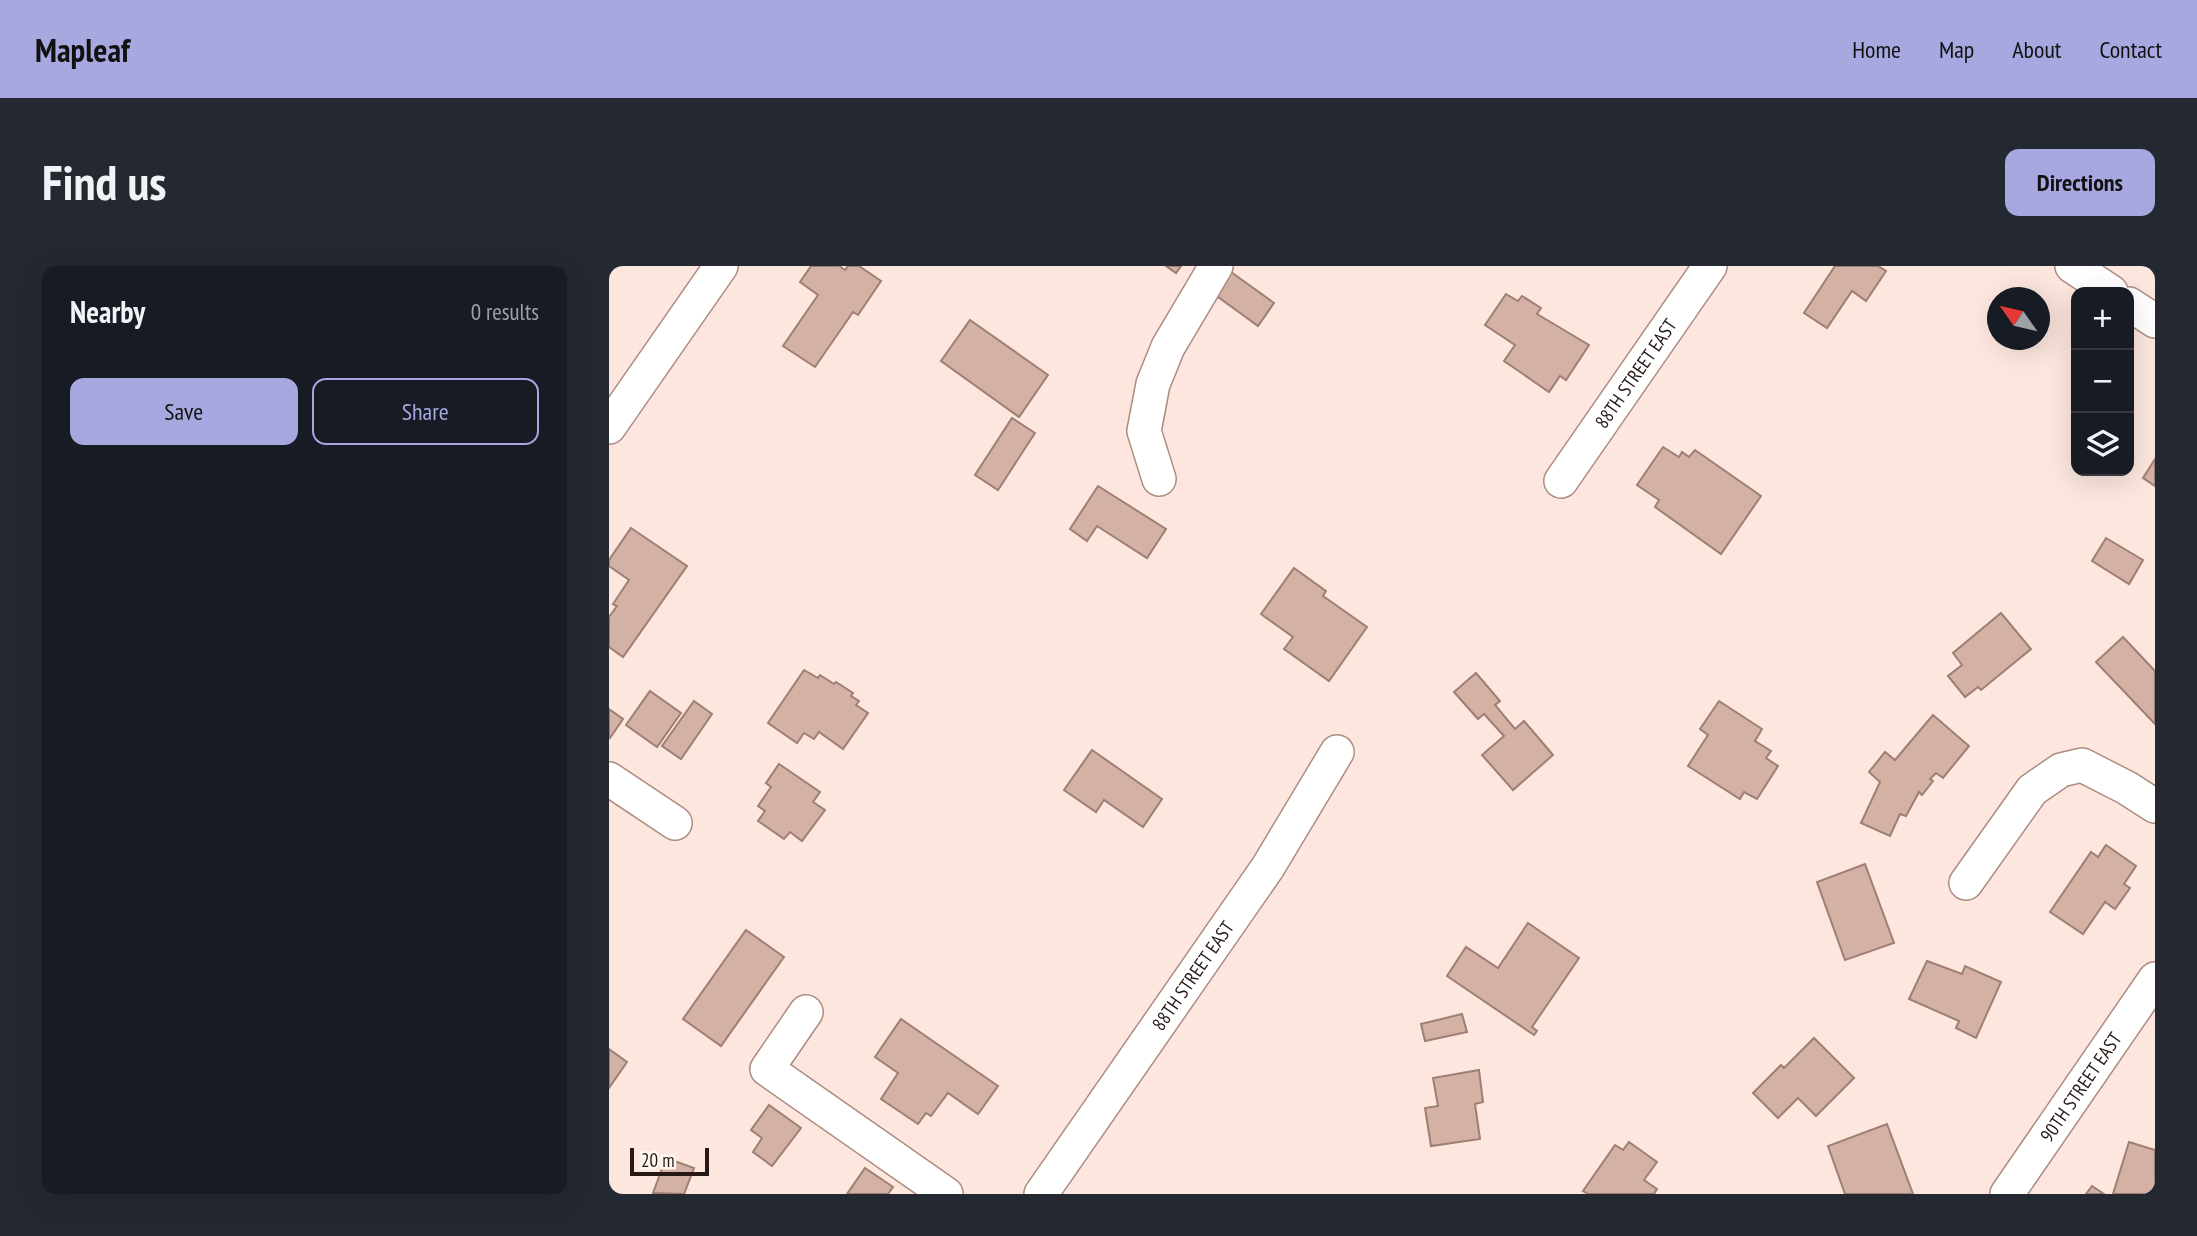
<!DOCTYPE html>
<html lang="en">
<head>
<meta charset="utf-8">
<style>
	body { margin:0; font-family:"PT Sans Narrow",sans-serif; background:#242831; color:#f1f3f6 }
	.controls { position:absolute; right:21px; top:21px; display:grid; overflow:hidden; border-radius:14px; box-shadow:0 7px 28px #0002 }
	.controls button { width:63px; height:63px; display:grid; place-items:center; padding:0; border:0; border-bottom:2px solid #363941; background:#171b24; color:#f1f3f6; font:35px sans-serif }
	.compass { position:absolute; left:1378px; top:21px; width:63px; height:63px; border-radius:50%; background:#171b24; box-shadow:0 7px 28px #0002; rotate:304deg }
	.scale { position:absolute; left:21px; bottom:18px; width:79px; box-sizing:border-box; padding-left:7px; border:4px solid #261915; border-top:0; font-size:19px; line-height:24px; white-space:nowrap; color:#261915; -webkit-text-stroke:5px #fef7f4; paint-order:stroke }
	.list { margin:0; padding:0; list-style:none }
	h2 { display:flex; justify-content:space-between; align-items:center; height:91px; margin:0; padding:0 28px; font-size:30px }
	h2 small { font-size:23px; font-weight:400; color:#9ea1a6 }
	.actions { display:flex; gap:14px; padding:21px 28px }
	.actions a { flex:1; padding:16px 0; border:2px solid #a6a8df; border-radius:14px; text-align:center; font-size:24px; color:#a6a8df }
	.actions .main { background:#a6a8df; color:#111 }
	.icon { flex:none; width:38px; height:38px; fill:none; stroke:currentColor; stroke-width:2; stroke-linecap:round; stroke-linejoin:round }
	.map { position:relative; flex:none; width:1546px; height:928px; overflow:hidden; border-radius:14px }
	header { display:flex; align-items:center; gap:42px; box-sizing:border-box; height:98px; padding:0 35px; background:#a6a8df; color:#111 }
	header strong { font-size:33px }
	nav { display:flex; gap:38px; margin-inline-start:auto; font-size:24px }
	.intro { display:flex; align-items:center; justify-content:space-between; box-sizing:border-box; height:168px; padding:0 42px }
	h1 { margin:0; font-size:49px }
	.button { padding:18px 32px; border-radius:14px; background:#a6a8df; color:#111; font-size:24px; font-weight:700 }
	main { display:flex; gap:42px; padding:0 42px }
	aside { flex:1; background:#171b24; border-radius:14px; box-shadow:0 7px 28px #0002 }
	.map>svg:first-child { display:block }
	.building { fill:#d3b1a5; stroke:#9f7e73; stroke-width:2 }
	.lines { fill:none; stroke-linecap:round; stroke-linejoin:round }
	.minor-casing { stroke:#ad8c80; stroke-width:36 }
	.minor { stroke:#fff; stroke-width:33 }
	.labels { text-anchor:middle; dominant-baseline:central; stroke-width:7; stroke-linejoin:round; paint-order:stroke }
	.street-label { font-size:19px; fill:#261915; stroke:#fef7f4 }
</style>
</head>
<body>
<header>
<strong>Mapleaf</strong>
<nav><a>Home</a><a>Map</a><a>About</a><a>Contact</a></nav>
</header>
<div class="intro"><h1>Find us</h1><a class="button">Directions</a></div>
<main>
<aside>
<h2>Nearby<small>0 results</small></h2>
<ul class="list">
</ul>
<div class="actions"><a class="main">Save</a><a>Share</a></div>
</aside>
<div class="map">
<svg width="1546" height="928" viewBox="0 0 1546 928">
	<rect width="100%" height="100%" fill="#fce6de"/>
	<g class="building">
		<path d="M202 0H230L236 4 239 0H250L272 15 249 49 244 46 206 101 174 80 209 29 191 16Z"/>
		<path d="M557 0H572L567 7Z"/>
		<path d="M1226 0H1269L1277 5 1257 35 1243 25 1218 62 1195 47Z"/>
		<path d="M622 6 665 37 649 60 605 28Z"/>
		<path d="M897 28 909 35 913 30 932 42 928 48 980 79 957 114 951 110 940 126 895 95 906 79 876 59Z"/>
		<path d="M361 54 439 109 410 151 332 95Z"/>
		<path d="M403 152 426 167 389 224 366 209Z"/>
		<path d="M1054 181 1070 191 1073 186 1080 191 1086 184 1152 230 1112 288 1046 241 1050 234 1028 219Z"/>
		<path d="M1546 193V220L1534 212Z"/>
		<path d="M489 220 557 263 538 292 488 260 478 275 461 263Z"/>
		<path d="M22 262 78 300 14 391 0 381V351L8 340 4 338 20 314 0 300V294Z"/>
		<path d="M1497 272 1534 294 1520 318 1483 295Z"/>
		<path d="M685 302 717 325 714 330 758 361 720 415 675 383 684 371 652 348Z"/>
		<path d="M1392 347 1422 383 1372 424 1369 421 1356 431 1339 410 1353 399 1344 387Z"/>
		<path d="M1514 371 1546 405V458L1487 396Z"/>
		<path d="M195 404 209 412 211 409 225 418 227 416 244 427 242 430 250 435 247 439 259 447 234 483 210 466 205 473 195 467 188 477 159 457Z"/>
		<path d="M867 407 891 435 886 439 906 463 915 455 944 489 904 524 873 489 895 470 875 448 869 453 845 426Z"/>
		<path d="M41 425 72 447 48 481 17 459Z"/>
		<path d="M85 435 103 448 72 493 53 480Z"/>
		<path d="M1110 435 1153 463 1146 475 1162 485 1157 492 1169 500 1148 533 1135 526 1131 533 1079 500 1099 469 1091 463Z"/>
		<path d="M0 443 14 453 1 472 0 471Z"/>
		<path d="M1324 449 1360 480 1334 512 1327 507 1321 513 1324 515 1313 529 1310 526 1297 550 1291 548 1281 570 1252 557 1271 516 1260 506 1276 486 1286 494Z"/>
		<path d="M483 484 553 533 534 561 495 534 487 546 455 524Z"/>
		<path d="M170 498 211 526 204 536 216 544 193 575 181 566 175 573 149 555 156 545 149 540 162 521 157 517Z"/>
		<path d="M1497 579 1527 600 1515 618 1521 622 1506 643 1496 636 1474 668 1441 646 1482 586 1489 591Z"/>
		<path d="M1256 598 1285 677 1236 694 1208 616Z"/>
		<path d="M919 657 970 692 923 761 928 765 925 769 838 710 857 681 889 702Z"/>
		<path d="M137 664 175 691 112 780 74 753Z"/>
		<path d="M1318 695 1353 708 1356 700 1392 716 1367 772 1347 762 1350 755 1300 733Z"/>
		<path d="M853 748 858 766 816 775 812 758Z"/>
		<path d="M292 753 389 820 369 848 339 827 322 850 317 847 309 858 272 833 289 807 266 791Z"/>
		<path d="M1205 772 1245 812 1207 850 1189 832 1169 852 1144 827 1172 799 1175 802Z"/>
		<path d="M0 783 18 796 0 822Z"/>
		<path d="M870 804 874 836 866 838 871 873 822 880 816 842 829 840 824 812Z"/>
		<path d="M160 839 192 862 163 900 144 886 153 872 142 864Z"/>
		<path d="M1278 858 1304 928H1236L1219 880Z"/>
		<path d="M1020 876 1048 896 1035 914 1048 923 1045 928H979L974 925 1006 879 1014 884Z"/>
		<path d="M1520 876 1546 884V928H1504Z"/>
		<path d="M57 892 85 902 75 928 44 927Z"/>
		<path d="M256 902 284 921 279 928H238Z"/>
		<path d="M1483 920 1495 928H1477Z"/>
	</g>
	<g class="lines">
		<defs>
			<g id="minor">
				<path d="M1463 0 1502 26"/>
				<path d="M1520 38 1546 55"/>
				<path d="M0 161 112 0"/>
				<path d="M550 213 535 165 544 118 559 81 607 0"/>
				<path id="s1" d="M952 215 1101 0"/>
				<path d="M0 513 66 557"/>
				<path d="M1357 617 1423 524 1452 504 1473 499 1518 522 1546 540"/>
				<path d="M197 746 158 803 337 928"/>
				<path id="s2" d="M432 928 659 601 728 486"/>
				<path id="s3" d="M1398 928 1546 713"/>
			</g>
		</defs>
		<use href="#minor" class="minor-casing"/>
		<use href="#minor" class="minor"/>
	</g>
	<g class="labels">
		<g class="street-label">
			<text stroke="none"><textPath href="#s1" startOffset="131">88TH STREET EAST</textPath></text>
			<text stroke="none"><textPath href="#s2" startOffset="266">88TH STREET EAST</textPath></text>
			<text stroke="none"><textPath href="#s3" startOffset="130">90TH STREET EAST</textPath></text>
		</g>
	</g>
</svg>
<div class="controls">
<button>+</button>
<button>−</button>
<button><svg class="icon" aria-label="layers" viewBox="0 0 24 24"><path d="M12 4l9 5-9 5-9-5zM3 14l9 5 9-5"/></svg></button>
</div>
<svg class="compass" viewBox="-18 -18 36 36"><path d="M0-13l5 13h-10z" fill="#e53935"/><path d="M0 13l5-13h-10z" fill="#9ea1a6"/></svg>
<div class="scale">20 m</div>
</div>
</main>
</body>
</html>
